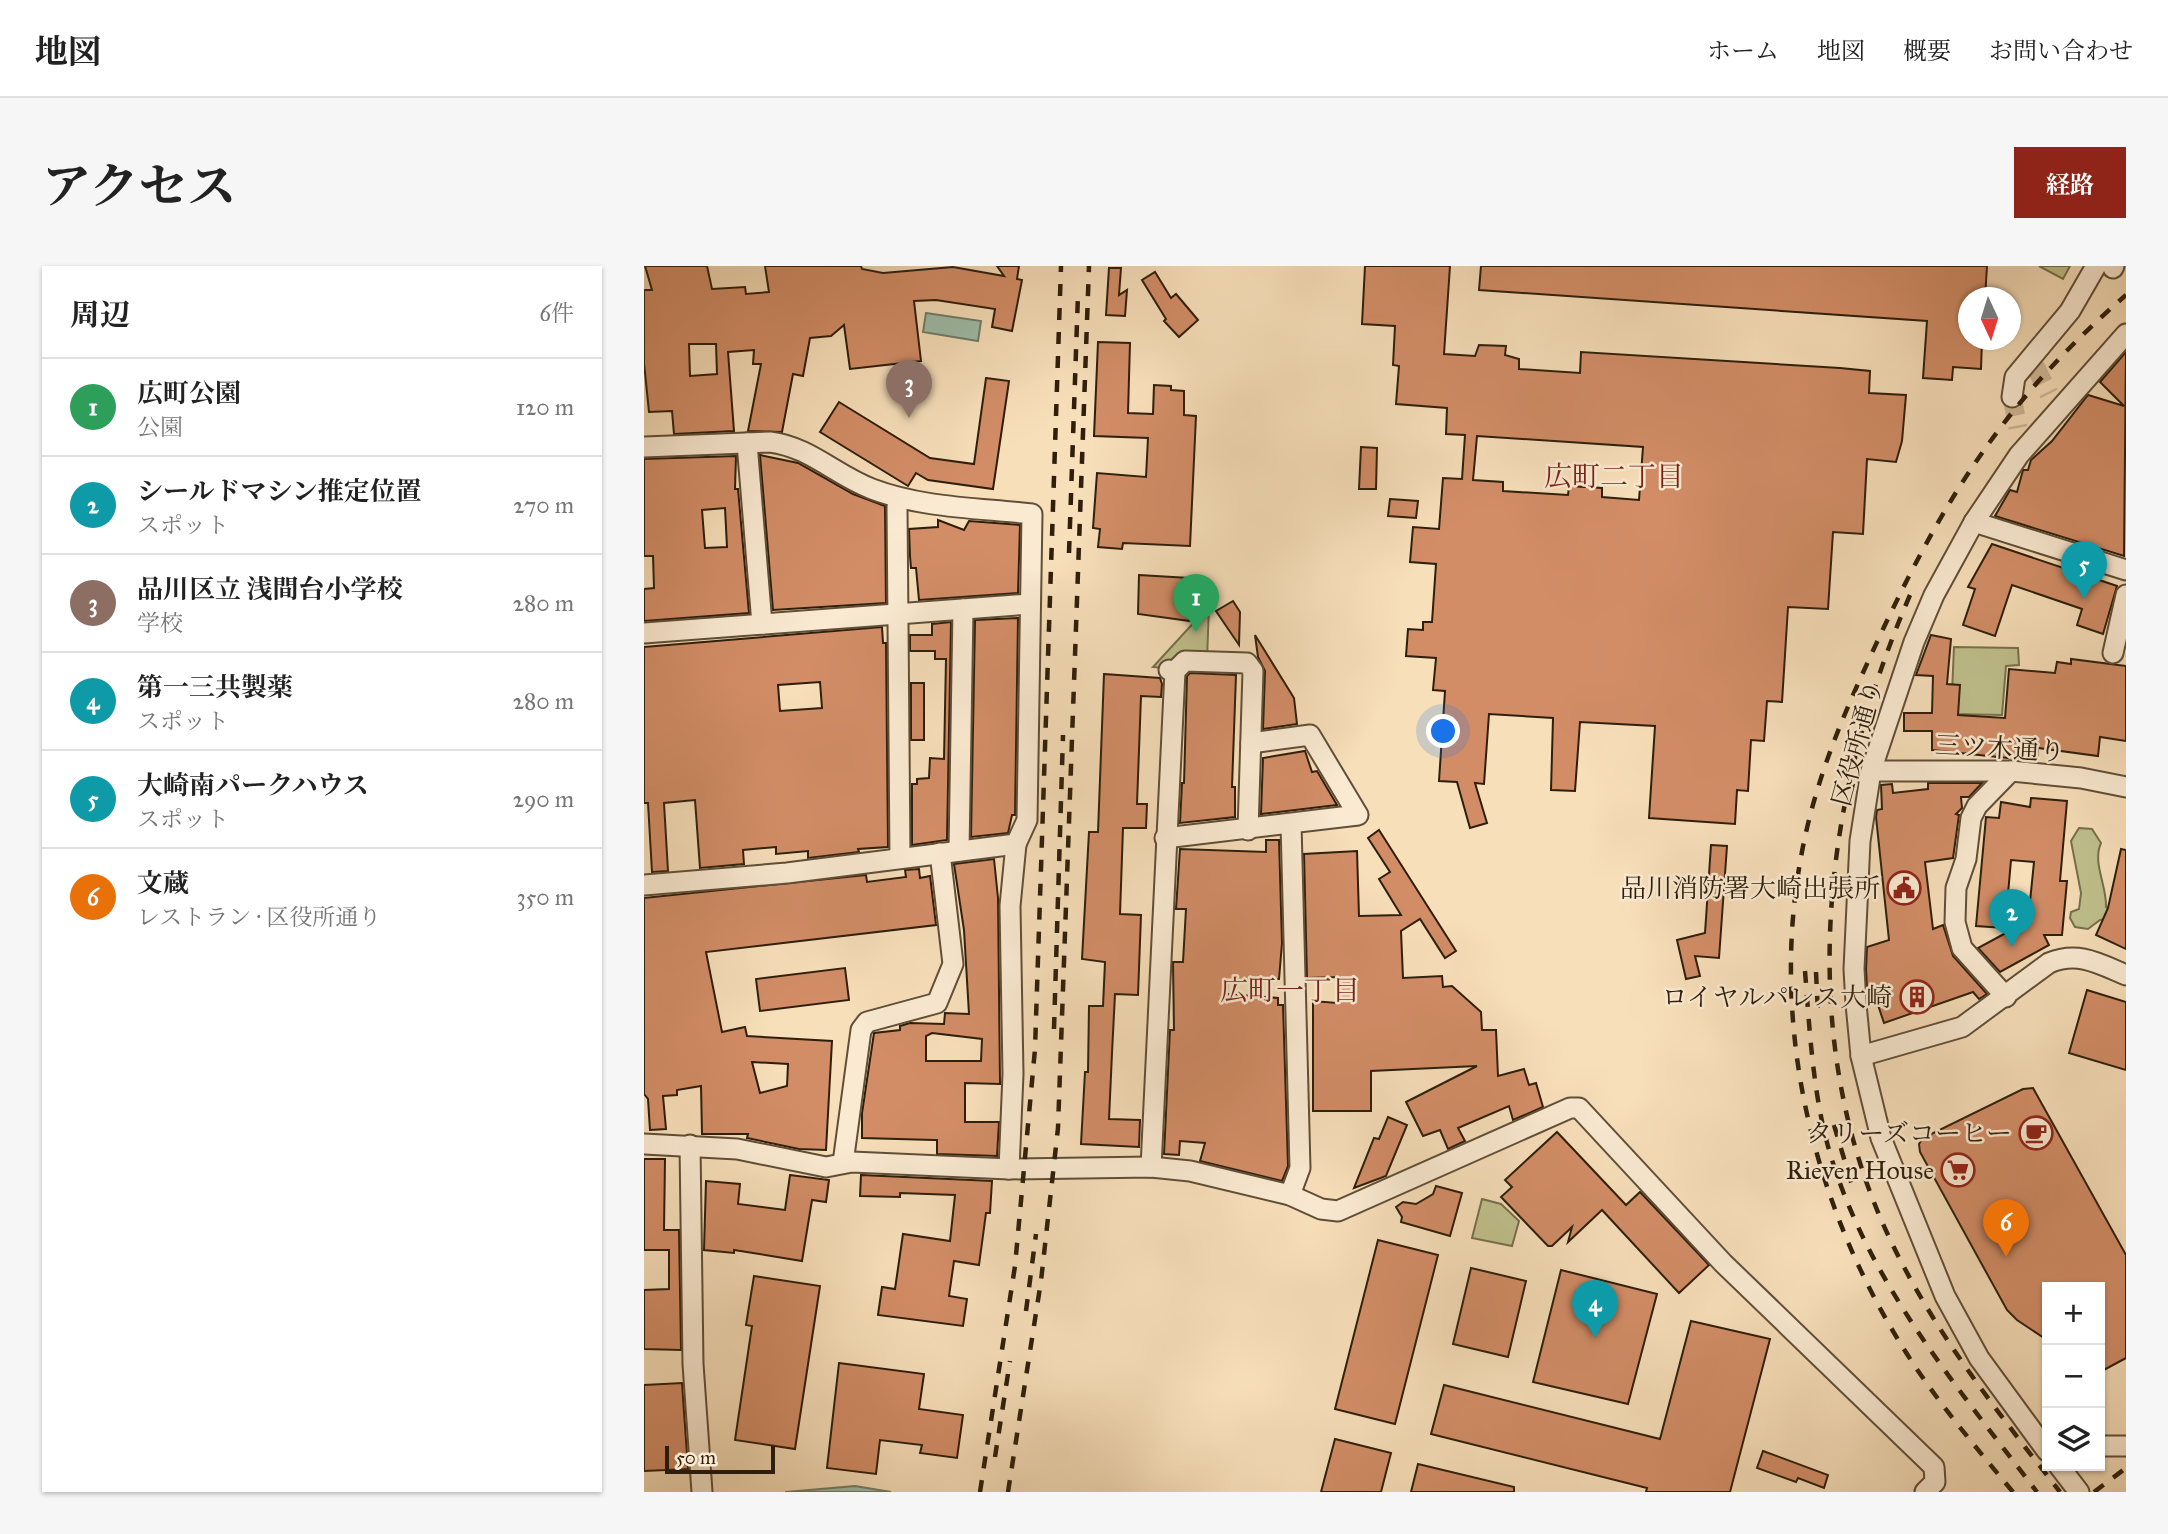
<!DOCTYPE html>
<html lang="ja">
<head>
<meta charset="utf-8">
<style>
	body { margin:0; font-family:"IM FELL Great Primer","Noto Serif JP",serif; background:#f6f6f6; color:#222 }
	.controls { position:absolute; right:21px; bottom:21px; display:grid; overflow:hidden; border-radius:0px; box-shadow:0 2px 5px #0004 }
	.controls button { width:63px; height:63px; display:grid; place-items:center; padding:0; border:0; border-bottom:2px solid #e0e0e0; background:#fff; color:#222; font:35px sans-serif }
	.compass { position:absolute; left:1314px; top:21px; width:63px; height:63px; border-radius:50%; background:#fff; box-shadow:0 2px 5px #0004; rotate:176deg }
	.scale { position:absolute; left:21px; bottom:18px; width:110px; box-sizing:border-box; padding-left:7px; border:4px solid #2e1e0b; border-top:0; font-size:19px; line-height:24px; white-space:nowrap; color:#2e1e0b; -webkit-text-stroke:5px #faead2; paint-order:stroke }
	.you { position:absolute; left:800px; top:466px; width:24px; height:24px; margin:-18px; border:5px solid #fff; border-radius:50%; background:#1a73e8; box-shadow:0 0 0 10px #1a73e833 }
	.badge { display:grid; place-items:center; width:46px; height:46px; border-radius:50%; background:#8f2418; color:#fff; font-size:23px; font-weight:700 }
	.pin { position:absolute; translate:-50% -58px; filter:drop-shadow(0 2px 4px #0008) }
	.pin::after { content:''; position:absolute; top:37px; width:24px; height:21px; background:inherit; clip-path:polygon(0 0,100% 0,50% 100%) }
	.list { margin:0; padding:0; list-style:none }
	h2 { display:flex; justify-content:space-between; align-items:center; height:91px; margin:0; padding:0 28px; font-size:30px }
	h2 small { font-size:23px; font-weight:400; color:#767676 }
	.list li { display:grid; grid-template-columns:46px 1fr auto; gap:21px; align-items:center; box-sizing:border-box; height:98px; padding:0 28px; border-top:2px solid #e0e0e0 }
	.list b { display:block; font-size:26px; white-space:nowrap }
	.list p { margin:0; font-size:23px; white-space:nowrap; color:#767676 }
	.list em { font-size:23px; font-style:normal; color:#767676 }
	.icon { flex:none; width:38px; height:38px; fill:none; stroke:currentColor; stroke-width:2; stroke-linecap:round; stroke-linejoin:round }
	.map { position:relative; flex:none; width:1482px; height:1226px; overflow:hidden; border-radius:0px }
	header { display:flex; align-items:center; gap:42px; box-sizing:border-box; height:98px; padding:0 35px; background:#fff; border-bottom:2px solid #e0e0e0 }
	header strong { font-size:33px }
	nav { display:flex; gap:38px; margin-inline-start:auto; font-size:24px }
	.intro { display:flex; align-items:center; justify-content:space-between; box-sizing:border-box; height:168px; padding:0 42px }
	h1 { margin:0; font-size:49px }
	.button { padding:18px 32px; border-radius:0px; background:#8f2418; color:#fff; font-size:24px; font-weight:700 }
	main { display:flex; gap:42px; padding:0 42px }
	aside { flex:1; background:#fff; border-radius:0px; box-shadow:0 2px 5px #0004 }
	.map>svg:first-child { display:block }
	.green { fill:#c0c18d; stroke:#77704c; stroke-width:2 }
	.water { fill:#9ebdaa; stroke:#717d6a; stroke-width:2 }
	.building { fill:#d28d67; stroke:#2e1e0b; stroke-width:2; fill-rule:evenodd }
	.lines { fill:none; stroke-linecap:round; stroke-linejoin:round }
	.minor-tunnel { stroke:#cfb897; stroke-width:19; stroke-dasharray:19 10; stroke-linecap:butt }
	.minor-casing { stroke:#604e37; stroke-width:23 }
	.minor { stroke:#faead2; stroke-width:19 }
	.rail { stroke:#2e1e0b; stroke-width:4.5; stroke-dasharray:12 12; stroke-linecap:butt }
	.labels { text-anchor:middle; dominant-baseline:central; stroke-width:5; stroke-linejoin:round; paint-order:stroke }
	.street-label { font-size:26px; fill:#2e1e0b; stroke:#faead2 }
	.poi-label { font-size:26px; fill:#2e1e0b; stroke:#faead2; text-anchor:end }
	.neighbourhood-label { font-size:28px; fill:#7a1f14; stroke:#faead2 }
</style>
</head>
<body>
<header>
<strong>地図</strong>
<nav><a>ホーム</a><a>地図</a><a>概要</a><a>お問い合わせ</a></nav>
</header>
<div class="intro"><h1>アクセス</h1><a class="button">経路</a></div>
<main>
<aside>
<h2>周辺<small>6件</small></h2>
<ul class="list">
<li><span class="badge" style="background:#2e9e5b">1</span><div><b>広町公園</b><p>公園</p></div><em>120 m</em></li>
<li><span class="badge" style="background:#0f9aa8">2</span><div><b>シールドマシン推定位置</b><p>スポット</p></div><em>270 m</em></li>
<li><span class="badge" style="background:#8d6e63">3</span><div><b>品川区立 浅間台小学校</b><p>学校</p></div><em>280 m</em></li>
<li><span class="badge" style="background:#0f9aa8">4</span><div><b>第一三共製薬</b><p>スポット</p></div><em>280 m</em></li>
<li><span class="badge" style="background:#0f9aa8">5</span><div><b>大崎南パークハウス</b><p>スポット</p></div><em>290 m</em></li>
<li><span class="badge" style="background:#e8710a">6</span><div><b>文蔵</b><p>レストラン · 区役所通り</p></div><em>350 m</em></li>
</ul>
</aside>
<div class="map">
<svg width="1482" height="1226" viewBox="0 0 1482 1226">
	<rect width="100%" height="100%" fill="#f7dfba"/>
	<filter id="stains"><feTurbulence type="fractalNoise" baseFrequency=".00286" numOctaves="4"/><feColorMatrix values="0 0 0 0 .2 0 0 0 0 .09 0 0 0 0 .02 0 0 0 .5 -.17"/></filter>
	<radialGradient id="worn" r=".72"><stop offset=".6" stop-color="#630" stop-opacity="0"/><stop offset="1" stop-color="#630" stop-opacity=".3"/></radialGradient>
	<g class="green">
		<path d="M1395 0H1426L1419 13Z"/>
		<path d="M565 340 563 394 530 403 509 401Z"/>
		<path d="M1310 381 1374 382 1375 399 1362 400 1358 449 1307 448Z"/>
		<path d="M1435 562 1448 563 1457 577C1448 597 1463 619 1462 641L1470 646V652L1456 654 1444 663 1431 661 1426 652 1427 646 1435 643 1437 627 1427 575Z"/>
		<path d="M838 933 857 938 875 955 868 980 828 972Z"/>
	</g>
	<g class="water">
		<path d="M282 47 337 55 334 75 279 66Z"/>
		<path d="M211 1220 247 1226H141H142Z"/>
	</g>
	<g class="building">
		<path d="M1 0H63L68 23 101 21 102 28 125 26 121 0H217L218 3 239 7 309 1 360 10 353 0H375L373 13 378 14 368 65 348 61 351 43 292 34 270 35 277 95 206 103 200 59 187 70 166 72 159 110 149 108 138 166 104 165 117 98H109L110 84 84 86 90 165 30 168 28 145 5 146 0 97V24H8ZM45 78H72L73 108 46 110Z"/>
		<path d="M721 0H806L800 88 831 90 835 79 862 80 861 89 875 93V103L936 107 937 86 1196 102 1226 105 1225 127 1262 129 1258 175 1252 196 1223 193 1219 268 1189 266 1184 343 1144 341 1138 436 1123 435 1120 475 1107 474 1104 525 1093 524 1091 558 1005 552 1011 460 936 456 931 525 907 524 909 452 845 448 840 518 831 517 843 557 826 562 813 516 795 515 801 425 789 424 792 392 762 390 764 363 779 364V356H788L792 298 766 296 769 261 795 263 799 212 818 213 821 169 802 168 803 142 752 138 755 100 749 99 751 60 718 58ZM833 170 999 181 995 234 958 231V222L925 220 924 229 859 225V216L829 214Z"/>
		<path d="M837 0H1343L1341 32H1325V74H1338L1337 103 1309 101 1308 114 1279 112 1283 55 835 24Z"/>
		<path d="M465 2H477L475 29 483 24 481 50 462 49Z"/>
		<path d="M511 6 527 32 532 28 554 54 535 71 520 55 522 53 498 14Z"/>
		<path d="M454 76 486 77 484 147 509 148 510 119 527 120V124L540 125V149L552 150 546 280 479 277 478 283 454 281 456 263 449 262 453 207 502 211 504 172 450 170Z"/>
		<path d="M1482 86 1480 290 1351 250 1366 224 1373 226 1379 204H1384L1387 194 1408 175 1444 129 1480 140 1456 116Z"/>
		<path d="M342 112 365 115 349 223 284 214 272 207 264 220 176 166 195 136 286 192 330 198Z"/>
		<path d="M717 181 733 182 732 223H715Z"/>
		<path d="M116 189 154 197 209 228 241 240 242 337 129 344Z"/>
		<path d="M92 190 91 223H94L105 347 0 355V323L10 322 9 290H0V193ZM81 242 83 281 61 282 58 244Z"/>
		<path d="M746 233 774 235 772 252 744 250Z"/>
		<path d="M294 254 320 264 325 255 376 259 374 327 275 334 272 302H267L266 290 265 263 294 261Z"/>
		<path d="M1348 278 1473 320 1459 368 1433 359 1438 343 1368 319 1351 370 1319 359 1331 323 1324 321Z"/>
		<path d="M495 309 562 313 561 332 547 331 546 355 494 348Z"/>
		<path d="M589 335 596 346 595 379 572 345Z"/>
		<path d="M374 352 371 549H368L364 567 327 571 331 354Z"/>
		<path d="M307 356 303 574 268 579V518H273V513L285 512 286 492 300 493 302 393H291V385H266V369H288V358Z"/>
		<path d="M238 361 239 377H242L244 581 214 583 215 586 164 592V585L132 588V581L99 584 100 598 56 602 51 534 20 537 24 605 8 606 4 537H0V381ZM176 416 178 442 136 445 134 419Z"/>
		<path d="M611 369 650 432 653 458 619 463 621 405 614 391Z"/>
		<path d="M1287 369 1307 373 1303 418 1316 419 1314 449 1361 452 1365 403 1411 407 1413 396 1427 398V393L1482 400V475L1456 471 1454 490 1394 482 1393 495 1288 484V465H1260V447H1288L1289 410 1272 409Z"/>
		<path d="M546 407 592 409 588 521H591V551L536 557 538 517H540L543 410Z"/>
		<path d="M460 408 516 412 518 418 517 431 497 430 493 538H503L502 562H479L476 648 497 649 494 729 471 728 468 787 465 853 496 854 495 881 437 878 441 806H444L445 740H459L461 696 438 693 445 566H454Z"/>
		<rect x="267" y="417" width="13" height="57"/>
		<path d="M661 485 668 506 673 505 693 539 617 548 619 492Z"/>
		<path d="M1284 517H1338L1325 531H1317L1318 542 1312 548 1315 549 1309 592 1281 596 1289 663 1299 659 1309 690 1343 728 1335 733 1329 726 1240 757 1228 721 1223 723 1222 703 1223 681 1245 674 1232 551 1233 544 1238 543 1237 519 1248 518 1249 527 1284 523Z"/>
		<path d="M1387 532 1423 535 1416 615H1423L1418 669H1400L1405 679 1356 706 1334 682 1384 655 1390 596 1367 594 1361 662 1332 660 1342 551 1355 552 1357 536 1386 541Z"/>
		<path d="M735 564 812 685 801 692 776 653 757 665 759 712 798 710 799 721 808 720 837 746 838 764H852L854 810 880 803 885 819 892 817 899 841 869 854 865 840 814 862 821 875 804 883 796 864 779 870 762 836 833 800 727 805V845H669V735L693 737 696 711 663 712 660 588 713 585 715 650 757 649 735 613 746 606 724 572Z"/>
		<path d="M622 574H635L638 677 635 713 584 714 583 728 634 732V739H639L644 900 638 915 556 895 561 877 536 875 535 889 520 888 526 764H530L529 696H539L542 643H532L536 583 622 586Z"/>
		<path d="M1067 579 1083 580 1075 692 1051 690 1056 710 1042 713 1033 674 1061 667Z"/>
		<path d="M1477 583 1482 584V683L1452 669 1464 642Z"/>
		<path d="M350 593 354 632 356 818 321 817V856H355L353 890 293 888V874H290L218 872V847L230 767 256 764V760L266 757 300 758 301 747 325 748 320 664 310 598ZM288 767 338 773 337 795H282V770Z"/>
		<path d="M275 603 276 612 286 610 292 659 62 686 78 766 101 761 103 770 188 775 182 884 155 883 103 872 104 868H58L57 820 33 824V829L19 830 22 863 6 864 4 833 0 828V632L222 609 223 616 262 611 261 604ZM108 796 144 798 143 820 116 827Z"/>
		<path d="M201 702 205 734 116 745 112 713Z"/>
		<path d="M1443 724 1482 736V804L1425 787Z"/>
		<path d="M1389 822 1482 989V1092L1456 1106V1021H1403V1074L1373 1054 1363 1044 1276 886 1275 878 1279 872 1379 823Z"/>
		<path d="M744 851 763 859 742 910 710 922 730 872 735 873Z"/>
		<path d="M913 866 982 939 996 926 1065 999 1035 1027 958 944 924 976 928 961 908 980H904L857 931 868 921 861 914Z"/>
		<path d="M0 893H21L20 964H35L37 1084 0 1083V1024L25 1023V984H0Z"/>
		<path d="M146 909 185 914 182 936 168 934 158 995 90 984V987L60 984 62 915 96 918 94 938 141 944Z"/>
		<path d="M217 909 348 915 346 947H342L335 999 310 995 305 1030 323 1033 319 1060 234 1049 238 1021 251 1023 259 968 306 975 311 929 256 927V931L216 930Z"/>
		<path d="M792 920 818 927 806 970 757 956 758 951 752 941 759 936 772 938 789 928Z"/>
		<path d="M734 974 794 989 751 1158 691 1143Z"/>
		<path d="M827 1002 882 1015 864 1091 809 1078Z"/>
		<path d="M917 1004 1013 1028 984 1138 889 1116Z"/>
		<path d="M110 1010 176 1020 151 1183 91 1174 108 1060 102 1059Z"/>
		<path d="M1047 1055 1126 1073 1086 1226H1002L1003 1222 787 1168 800 1119 1016 1173Z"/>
		<path d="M195 1097 280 1108 275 1143 319 1149 313 1192 276 1187 278 1179 236 1174 232 1208 183 1202Z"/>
		<path d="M38 1117 44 1203 0 1205V1119Z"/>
		<path d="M691 1173 747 1187 737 1226H677Z"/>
		<path d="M1119 1185 1184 1209 1180 1222 1154 1212 1152 1216 1113 1202Z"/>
		<path d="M774 1198 870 1221V1226H767Z"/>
	</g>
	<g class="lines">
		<g class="minor-tunnel">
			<path d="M1391 100 1405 128"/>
			<path d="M1368 131 1374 162"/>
		</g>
		<defs>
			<g id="minor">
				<path d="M1469 2 1470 0"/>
				<path d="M1368 131 1371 111 1426 45 1452 0"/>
				<path d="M103 177 118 358"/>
				<path d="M0 181 126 176C166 181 191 209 228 223 278 242 335 242 388 248L383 554 372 578 143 607 0 619"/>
				<path d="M256 233 253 241 256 592"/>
				<path d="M1330 256 1482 304"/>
				<path d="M0 367 386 338"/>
				<path d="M1469 387 1482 329"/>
				<path d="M531 405 541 395 603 397 609 405 604 564"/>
				<path d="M1227 505H1367L1437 512 1482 521"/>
				<path d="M521 572 714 549 666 469 607 477"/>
				<path d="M315 585 319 343"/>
				<path d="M1362 731 1318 682 1311 656 1312 622 1322 593 1327 552 1333 540 1367 505"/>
				<path d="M1217 790 1318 761 1405 697C1434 685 1454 697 1482 709"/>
				<path d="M0 878 93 883 182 901 208 896 365 903 507 901 546 905 646 929 677 943 694 945 926 842H935L1079 997 1290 1201 1291 1216 1281 1226"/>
				<path d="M46 879 49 1098 58 1226"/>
				<path d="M199 897 217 764 223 756 293 737 309 698 296 587"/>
				<path d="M507 901 531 405 525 404"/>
				<path d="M365 903 369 808 366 640 372 578"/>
				<path d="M646 929 656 902 647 558"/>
				<path d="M1456 1180H1482"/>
				<path d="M1403 1185 1335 1092 1301 1030 1237 872 1217 790 1212 738 1210 703 1216 575 1227 505 1270 376 1290 329 1330 256 1375 189 1482 68"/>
				<path d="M1415 1200 1435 1226"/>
			</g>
		</defs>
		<use href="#minor" class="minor-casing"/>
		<use href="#minor" class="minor"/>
		<g class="rail">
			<path d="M425 287 434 28"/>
			<path d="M1266 329C1179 530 1149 767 1245 971 1289 1065 1353 1145 1416 1226"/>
			<path d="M1161 705C1166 768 1169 833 1188 894 1228 1021 1314 1122 1393 1226"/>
			<path d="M1172 706 1174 748"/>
			<path d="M410 763 419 469"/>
			<path d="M1190 859 1210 926"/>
			<path d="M382 1045 392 968"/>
			<path d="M351 1191 366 1095"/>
			<path d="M336 1226 371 1000 391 783 417 0"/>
			<path d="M364 1226 397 1015 414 862 445 0"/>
			<path d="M1369 1226C1330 1179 1290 1132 1258 1080 1156 916 1116 712 1173 525 1190 468 1215 415 1240 361 1305 224 1366 130 1482 29"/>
			<path d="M1450 1226 1482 1202"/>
		</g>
	</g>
	<defs>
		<symbol id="civic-ring" viewBox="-11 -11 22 22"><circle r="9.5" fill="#faead2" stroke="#8f2418" stroke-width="1.5"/><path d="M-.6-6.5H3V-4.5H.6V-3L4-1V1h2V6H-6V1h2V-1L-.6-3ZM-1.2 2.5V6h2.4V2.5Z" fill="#8f2418"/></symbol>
		<symbol id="building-ring" viewBox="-11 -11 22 22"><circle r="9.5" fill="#faead2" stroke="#8f2418" stroke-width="1.5"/><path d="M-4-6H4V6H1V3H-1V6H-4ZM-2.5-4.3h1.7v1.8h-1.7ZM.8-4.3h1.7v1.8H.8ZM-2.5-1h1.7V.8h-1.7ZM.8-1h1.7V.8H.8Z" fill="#8f2418"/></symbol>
		<symbol id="cafe-ring" viewBox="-11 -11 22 22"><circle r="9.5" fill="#faead2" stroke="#8f2418" stroke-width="1.5"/><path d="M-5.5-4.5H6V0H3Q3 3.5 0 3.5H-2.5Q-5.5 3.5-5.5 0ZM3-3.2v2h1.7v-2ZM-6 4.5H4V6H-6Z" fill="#8f2418"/></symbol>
		<symbol id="supermarket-ring" viewBox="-11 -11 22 22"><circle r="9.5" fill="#faead2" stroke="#8f2418" stroke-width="1.5"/><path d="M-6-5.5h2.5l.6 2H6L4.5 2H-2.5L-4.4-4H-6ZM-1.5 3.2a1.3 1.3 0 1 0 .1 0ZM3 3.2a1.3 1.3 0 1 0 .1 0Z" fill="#8f2418"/></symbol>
	</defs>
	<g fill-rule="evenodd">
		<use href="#civic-ring" x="1241" y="603" width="38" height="38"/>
		<use href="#building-ring" x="1254" y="712" width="38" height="38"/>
		<use href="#cafe-ring" x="1373" y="848" width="38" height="38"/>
		<use href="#supermarket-ring" x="1295" y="885" width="38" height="38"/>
	</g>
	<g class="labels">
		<g class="street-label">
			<text transform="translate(1213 477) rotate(-75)">区役所通り</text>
			<text transform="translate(1356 482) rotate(3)">三ツ木通り</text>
		</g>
		<g class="poi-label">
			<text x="1236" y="622">品川消防署大崎出張所</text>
			<text x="1248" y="731">ロイヤルパレス大崎</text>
			<text x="1368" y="867">タリーズコーヒー</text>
			<text x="1290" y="904">Rieven House</text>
		</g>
		<g class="neighbourhood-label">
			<text x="970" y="210">広町二丁目</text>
			<text x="646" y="724">広町一丁目</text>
		</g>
	</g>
	<rect width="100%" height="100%" filter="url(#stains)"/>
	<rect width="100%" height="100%" fill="url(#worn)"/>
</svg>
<div class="controls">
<button>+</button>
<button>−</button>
<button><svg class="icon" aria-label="layers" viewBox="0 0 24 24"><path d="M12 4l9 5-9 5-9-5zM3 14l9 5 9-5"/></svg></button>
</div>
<svg class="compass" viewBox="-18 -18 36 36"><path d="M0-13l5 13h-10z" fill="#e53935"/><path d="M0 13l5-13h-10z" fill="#767676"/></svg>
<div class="scale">50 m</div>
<div class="you"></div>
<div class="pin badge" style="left:552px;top:366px;background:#2e9e5b">1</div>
<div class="pin badge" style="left:1368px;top:681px;background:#0f9aa8">2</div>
<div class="pin badge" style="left:265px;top:152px;background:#8d6e63">3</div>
<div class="pin badge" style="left:951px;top:1072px;background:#0f9aa8">4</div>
<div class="pin badge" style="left:1440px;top:333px;background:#0f9aa8">5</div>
<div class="pin badge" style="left:1362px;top:991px;background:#e8710a">6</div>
</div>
</main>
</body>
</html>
